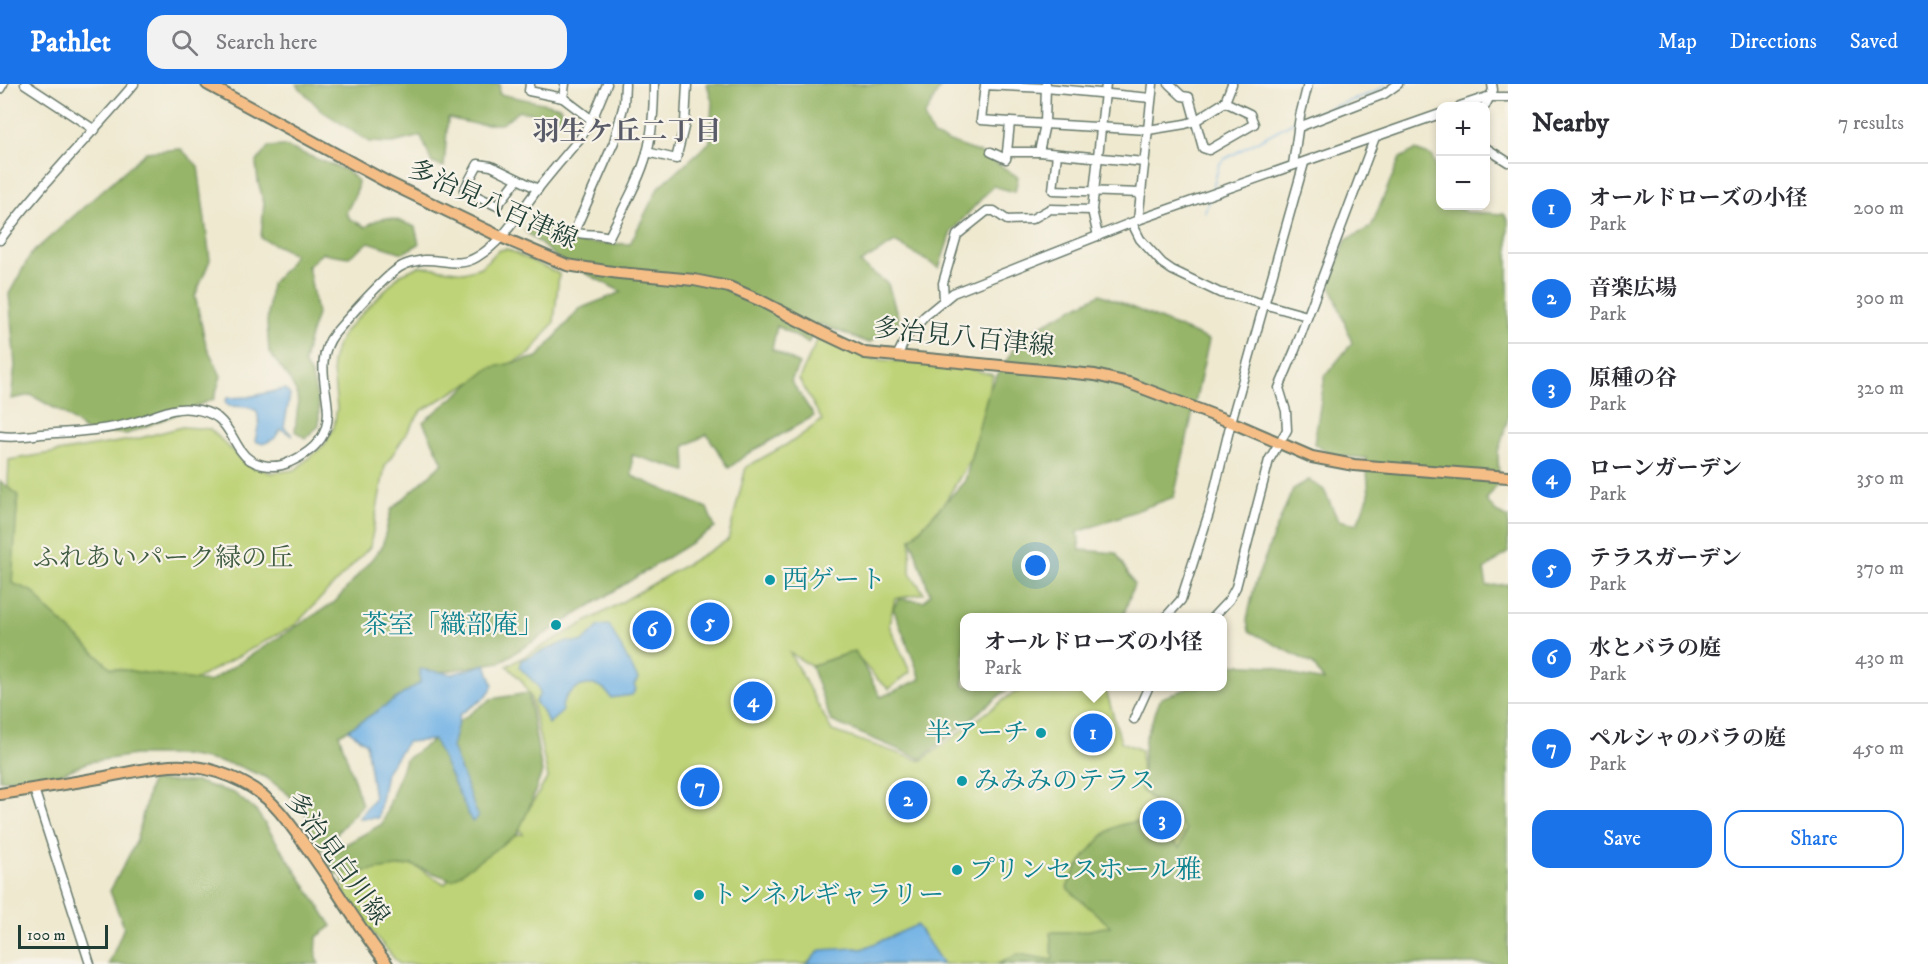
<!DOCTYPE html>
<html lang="en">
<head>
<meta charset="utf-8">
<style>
	body { margin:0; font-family:"IM FELL DW Pica","Noto Serif JP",serif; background:#f2f2f3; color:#2b2b33 }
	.controls { position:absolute; right:18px; top:18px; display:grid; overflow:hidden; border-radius:12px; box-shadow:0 3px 9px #0003 }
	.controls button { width:54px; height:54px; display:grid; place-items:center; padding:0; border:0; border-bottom:2px solid #e1e1e2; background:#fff; color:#2b2b33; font:30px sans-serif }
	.scale { position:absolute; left:18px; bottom:15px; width:90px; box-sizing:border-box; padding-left:6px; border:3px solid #1f3d34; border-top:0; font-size:16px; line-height:21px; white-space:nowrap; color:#1f3d34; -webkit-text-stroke:4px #f7f3e8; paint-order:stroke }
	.you { position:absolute; left:1036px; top:482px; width:21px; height:21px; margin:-15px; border:4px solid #fff; border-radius:50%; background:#1a73e8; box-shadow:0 0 0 9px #1a73e833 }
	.badge { display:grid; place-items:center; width:39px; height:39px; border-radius:50%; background:#1a73e8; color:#fff; font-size:20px; font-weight:700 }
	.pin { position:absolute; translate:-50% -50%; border:3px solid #fff; box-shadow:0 2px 6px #0006 }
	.popup { position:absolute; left:960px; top:529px; width:267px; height:78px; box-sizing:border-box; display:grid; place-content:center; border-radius:12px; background:#fff; filter:drop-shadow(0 2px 4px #0005); font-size:20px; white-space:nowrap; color:#7c7c81 }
	.popup b { font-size:22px; color:#2b2b33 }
	.popup::after { content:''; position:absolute; left:50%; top:100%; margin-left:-12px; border:12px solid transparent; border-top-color:#fff }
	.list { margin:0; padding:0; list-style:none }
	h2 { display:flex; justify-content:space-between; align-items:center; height:78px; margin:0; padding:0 24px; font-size:26px }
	h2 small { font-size:20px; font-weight:400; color:#7c7c81 }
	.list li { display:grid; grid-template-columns:39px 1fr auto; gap:18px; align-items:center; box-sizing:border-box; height:90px; padding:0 24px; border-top:2px solid #e1e1e2 }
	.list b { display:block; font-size:22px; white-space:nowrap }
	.list p { margin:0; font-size:20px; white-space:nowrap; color:#7c7c81 }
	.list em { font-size:20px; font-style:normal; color:#7c7c81 }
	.actions { display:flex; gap:12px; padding:18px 24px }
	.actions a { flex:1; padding:14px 0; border:2px solid #1a73e8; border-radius:18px; text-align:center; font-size:21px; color:#1a73e8 }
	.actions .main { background:#1a73e8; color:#fff }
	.icon { flex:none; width:33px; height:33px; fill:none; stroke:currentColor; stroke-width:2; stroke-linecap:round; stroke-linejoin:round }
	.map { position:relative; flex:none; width:1508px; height:880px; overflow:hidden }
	header { display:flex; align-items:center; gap:36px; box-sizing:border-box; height:84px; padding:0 30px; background:#1a73e8; color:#fff }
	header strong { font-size:28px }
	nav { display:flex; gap:33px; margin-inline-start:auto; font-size:21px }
	.search { width:420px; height:54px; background:#f2f2f3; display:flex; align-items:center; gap:15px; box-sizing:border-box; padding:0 21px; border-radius:18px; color:#7c7c81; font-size:22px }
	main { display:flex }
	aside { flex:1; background:#fff }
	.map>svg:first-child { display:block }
	.green { fill:#bed377; stroke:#6e8856; stroke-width:1.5 }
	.forest { fill:#96b568; stroke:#5a794e; stroke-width:1.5 }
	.water { fill:#72b2e5; stroke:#48788c; stroke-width:1.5 }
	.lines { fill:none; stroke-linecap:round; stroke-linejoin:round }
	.stream { stroke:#72b2e5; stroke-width:1.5 }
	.minor-casing { stroke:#68796b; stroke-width:11 }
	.major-casing { stroke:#68796b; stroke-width:14 }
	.minor { stroke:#fff; stroke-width:8 }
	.major { stroke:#f6be87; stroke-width:10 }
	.culture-dot { fill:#0f9aa8; stroke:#f7f3e8; stroke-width:2 }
	.labels { text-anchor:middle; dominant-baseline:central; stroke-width:4.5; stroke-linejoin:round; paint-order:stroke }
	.street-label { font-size:26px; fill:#1f3d34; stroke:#f7f3e8 }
	.park-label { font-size:26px; fill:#3f5b41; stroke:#f7f3e8 }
	.culture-label { font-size:26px; fill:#0d838f; stroke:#f7f3e8; text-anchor:start }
	.neighbourhood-label { font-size:27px; font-weight:bold; fill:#595c68; stroke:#f7f3e8 }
</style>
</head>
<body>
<header>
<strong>Pathlet</strong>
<div class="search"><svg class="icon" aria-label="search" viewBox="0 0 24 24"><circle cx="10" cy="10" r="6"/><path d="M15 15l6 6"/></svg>Search here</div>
<nav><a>Map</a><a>Directions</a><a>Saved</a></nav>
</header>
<main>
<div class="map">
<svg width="1508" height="880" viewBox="0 0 1508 880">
	<rect width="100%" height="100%" fill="#f7f3e8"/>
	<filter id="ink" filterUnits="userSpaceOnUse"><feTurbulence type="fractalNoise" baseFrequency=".0167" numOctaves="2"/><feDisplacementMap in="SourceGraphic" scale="12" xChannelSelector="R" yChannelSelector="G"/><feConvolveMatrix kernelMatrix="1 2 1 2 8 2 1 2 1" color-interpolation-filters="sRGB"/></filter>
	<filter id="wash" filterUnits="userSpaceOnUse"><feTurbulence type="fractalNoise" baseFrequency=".008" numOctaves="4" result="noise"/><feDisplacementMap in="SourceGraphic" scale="24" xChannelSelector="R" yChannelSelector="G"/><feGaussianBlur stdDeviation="1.35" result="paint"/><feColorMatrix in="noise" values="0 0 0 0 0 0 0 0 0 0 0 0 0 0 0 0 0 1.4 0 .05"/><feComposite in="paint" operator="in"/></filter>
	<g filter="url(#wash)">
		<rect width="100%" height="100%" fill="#efe9d0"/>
		<g class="green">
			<path d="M507 165 559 190 554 238 530 270 460 304 421 327 385 382 370 463 295 541 180 604 101 587 4 506 9 376 137 355 182 343 210 345 245 379 271 389 295 386 325 360 334 343 337 324 332 278 337 261 346 246 401 190 420 182 464 188 481 183 499 166Z"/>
			<path d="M818 255 873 275 966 284 993 291 970 376 945 418 911 455 910 489 924 509 895 515 889 541 910 588 889 605 875 593 857 572H839L811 582 790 569 832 647 921 677 1012 610 1030 603H1105L1121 658 1141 666 1142 706C1159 726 1169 731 1194 735L1185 880H399L346 817 339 777 408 778 445 800 473 766 506 751 523 750 518 743 548 693 531 614 522 597 507 582 615 522 728 456 746 383 793 357 822 336 799 295Z"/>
		</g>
		<g class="forest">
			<path d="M296 0H500L499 10 561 23 564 34 552 42 539 40 532 29 519 27 501 40H475L448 34 444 83 432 79 421 52 393 59 369 58 321 26Z"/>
			<path d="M707 0H942L924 33 933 52 983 70 1018 93 1015 108 993 102 951 148 939 184 895 158 860 179 888 200 899 237 869 259 820 240 808 259 777 242 772 265 799 280 791 297 814 332 747 370 729 384 707 350 685 362 686 387 632 371V392L707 424 715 444 500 578 434 589 379 631 339 650 362 721 318 770 306 730 289 711 267 694 236 681 185 671H134L89 678 56 692 0 696V397L18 411 12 499 34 508 47 525 111 584 209 598 335 518 382 463 391 426 443 379 423 338 490 284 538 273 579 225 622 208 560 176 525 147 555 143 578 159 630 160 658 104 710 58 712 17Z"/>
			<path d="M284 62 345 86 358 97 356 109 346 129 350 135 366 143C384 128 395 135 415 143L419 160 403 169 369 158 349 173 322 169 308 182 317 230 308 258 304 279 312 293 319 321V342L305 354 295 347 298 321 297 310 288 293 269 268 267 239 271 200 286 184 294 170 261 154 264 119 258 97 256 79 268 63Z"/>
			<path d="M181 65 198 82 210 176 195 212 206 261 221 292 214 315 127 350 86 347 63 329 31 311 11 315 15 282 9 210 31 170 146 68Z"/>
			<path d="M1415 66 1432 72 1440 99V122H1452L1467 128 1504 130 1508 136V334L1498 369 1499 399 1486 416 1496 428 1508 434V468L1484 486 1487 502 1508 500V880H998L1018 870 1053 876 1050 848H1079L1110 842 1067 804C1073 786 1097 754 1113 744 1122 738 1140 738 1150 736L1180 764 1186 745 1141 706 1145 655 1161 614 1192 603 1222 602V580L1272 582 1298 592 1324 597 1313 580 1249 547 1247 535 1255 500 1274 450 1293 405 1309 396 1324 406 1338 436 1357 440 1369 411 1366 374 1335 372 1314 360 1325 292 1352 259 1330 199 1346 156 1371 143 1400 74Z"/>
			<path d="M1100 210 1209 256 1174 413 1078 448 1080 466 1116 469 1134 500 1123 533 964 534V602L1010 603 921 675 831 637 811 582 855 567 881 613 921 595 893 524 899 515 924 517 930 510 911 455 965 397 989 305 1022 251Z"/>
			<path d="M528 609 542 688 528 727 517 750 452 796 412 781 336 791 325 772 382 740 405 676 491 615Z"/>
			<path d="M151 697 197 698 234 709 257 728 332 842 317 853 316 874 319 880H109L124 843 110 807 136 758Z"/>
		</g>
		<g class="water">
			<path d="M285 305 290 311 284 343 293 352 281 345 274 355 263 360 255 357 259 339 257 327 248 323 229 322 225 318 227 314 248 313Z"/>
			<path d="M609 541 638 595 634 601 636 605 632 611 611 614C608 610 605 605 601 603 584 595 560 609 562 628L548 640 544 629 535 618 540 610 537 601 519 583 521 576 565 558H583L599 542Z"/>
			<path d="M486 580 493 601C488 615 472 622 460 630L452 663 478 733 472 738 434 656 407 658 386 688 378 734H359L374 714 366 659 348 646 420 599V585L453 590Z"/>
			<path d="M917 841 943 880H807L820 866 855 864 862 865Z"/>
		</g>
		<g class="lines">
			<g class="stream">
				<path d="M1302 34 1375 8 1387 0"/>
				<path d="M1212 107 1219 81 1223 76 1295 37"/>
				<path d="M1205 128 1209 115"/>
			</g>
		</g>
	</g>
	<g filter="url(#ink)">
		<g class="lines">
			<defs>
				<g id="minor">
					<path d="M25 0 95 46"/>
					<path d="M530 0 529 7 563 14 592 36"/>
					<path d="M625 0 624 20 614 58 574 148C587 152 597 149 609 153 622 126 639 98 647 69 653 46 654 23 654 0"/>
					<path d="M1169 0 1182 12 1189 13 1203 64 1209 66 1254 40 1250 30 1225 18"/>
					<path d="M0 5 3 0"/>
					<path d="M563 14 565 0"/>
					<path d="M1460 22 1487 13H1508"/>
					<path d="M1485 22 1493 6 1492 0"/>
					<path d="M1010 38 1148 46 1185 40 1195 37 1225 18 1232 0"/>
					<path d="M1299 43 1384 10 1398 0"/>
					<path d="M1486 64 1508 78"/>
					<path d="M647 68 676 75 685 39 687 0"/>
					<path d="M991 68 1006 75 1007 68"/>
					<path d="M1039 68 1045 40 1046 0"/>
					<path d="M1057 70 1053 106 1141 109"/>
					<path d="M1144 78 1039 68H1007L1010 38 981 36 985 1 1046 4 1151 14"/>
					<path d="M1293 81 1300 32 1308 0"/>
					<path d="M518 95 497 122 464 106 478 80 491 82 538 105"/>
					<path d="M1138 136 1153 0"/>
					<path d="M1132 139 1140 155 1162 179 1172 186 1220 209 1235 212 1307 232"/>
					<path d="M1098 152 1092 126 1106 0"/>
					<path d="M0 156C40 101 90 52 134 0"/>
					<path d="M944 215 943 199 957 151 987 127H994L1007 136 1032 135 1050 125 1092 126"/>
					<path d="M897 272 907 252 925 232 953 209 1138 136 1440 30"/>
					<path d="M0 352C13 354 28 352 41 350 72 348 105 347 135 338 154 333 172 322 192 325 201 326 211 329 218 334 229 343 233 356 241 367 251 382 274 386 290 378 365 344 299 294 335 249 349 233 386 190 402 182 409 178 417 177 424 176 443 175 459 184 477 173 503 158 519 129 537 106 551 88 566 71 581 53L592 36 607 0"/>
					<path d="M1165 534 1181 516 1209 429 1231 338 1304 79"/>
					<path d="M1212 534 1229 516 1236 503 1269 376 1287 346 1286 327 1279 304 1295 266 1375 53"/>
					<path d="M1134 635 1149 602"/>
					<path d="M34 705 90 880"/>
				</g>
				<g id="major">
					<path d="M207 0 387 98 501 153 567 181 619 189 694 196 729 203 759 216 823 249 865 269 1095 291 1129 299 1158 310 1231 338 1312 373 1354 381 1508 393"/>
					<path d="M0 710C33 705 66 700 99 694 122 690 146 684 170 682 209 679 255 698 280 728 320 776 349 831 387 880"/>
				</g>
			</defs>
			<use href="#minor" class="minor-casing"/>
			<use href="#major" class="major-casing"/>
			<use href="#minor" class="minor"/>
			<use href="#major" class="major"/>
		</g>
	</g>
	<g class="culture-dot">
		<circle cx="770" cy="496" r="6"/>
		<circle cx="556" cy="541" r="6"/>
		<circle cx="1041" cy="649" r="6"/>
		<circle cx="962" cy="697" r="6"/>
		<circle cx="957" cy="786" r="6"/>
		<circle cx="699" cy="811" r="6"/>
	</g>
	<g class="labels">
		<g class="street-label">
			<text transform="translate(493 121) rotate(24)">多治見八百津線</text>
			<text transform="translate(964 254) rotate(6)">多治見八百津線</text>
			<text transform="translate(337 775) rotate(54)">多治見白川線</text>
		</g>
		<g class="park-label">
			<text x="163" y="474">ふれあいパーク緑の丘</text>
		</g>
		<g class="culture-label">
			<text x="782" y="496">西ゲート</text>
			<text x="544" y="541" text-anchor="end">茶室「織部庵」</text>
			<text x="1029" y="649" text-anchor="end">半アーチ</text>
			<text x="974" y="697">みみみのテラス</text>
			<text x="969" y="786">プリンセスホール雅</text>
			<text x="711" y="811">トンネルギャラリー</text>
		</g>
		<g class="neighbourhood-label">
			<text x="627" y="48">羽生ケ丘二丁目</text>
		</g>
	</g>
</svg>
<div class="controls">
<button>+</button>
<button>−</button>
</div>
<div class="scale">100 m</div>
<div class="you"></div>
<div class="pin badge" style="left:1093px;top:649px">1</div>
<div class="popup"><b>オールドローズの小径</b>Park</div>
<div class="pin badge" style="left:908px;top:716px">2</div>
<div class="pin badge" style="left:1162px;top:736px">3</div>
<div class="pin badge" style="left:753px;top:617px">4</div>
<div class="pin badge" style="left:710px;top:538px">5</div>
<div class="pin badge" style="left:652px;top:546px">6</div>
<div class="pin badge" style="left:700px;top:703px">7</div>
</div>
<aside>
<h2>Nearby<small>7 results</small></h2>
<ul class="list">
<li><span class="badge">1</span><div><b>オールドローズの小径</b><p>Park</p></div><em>200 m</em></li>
<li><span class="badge">2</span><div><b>音楽広場</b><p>Park</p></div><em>300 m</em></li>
<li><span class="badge">3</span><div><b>原種の谷</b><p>Park</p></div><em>320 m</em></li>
<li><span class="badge">4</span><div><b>ローンガーデン</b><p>Park</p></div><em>350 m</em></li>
<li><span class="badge">5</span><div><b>テラスガーデン</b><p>Park</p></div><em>370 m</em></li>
<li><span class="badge">6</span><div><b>水とバラの庭</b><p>Park</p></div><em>430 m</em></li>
<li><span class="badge">7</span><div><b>ペルシャのバラの庭</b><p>Park</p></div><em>450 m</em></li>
</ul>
<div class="actions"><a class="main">Save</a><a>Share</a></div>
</aside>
</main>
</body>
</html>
